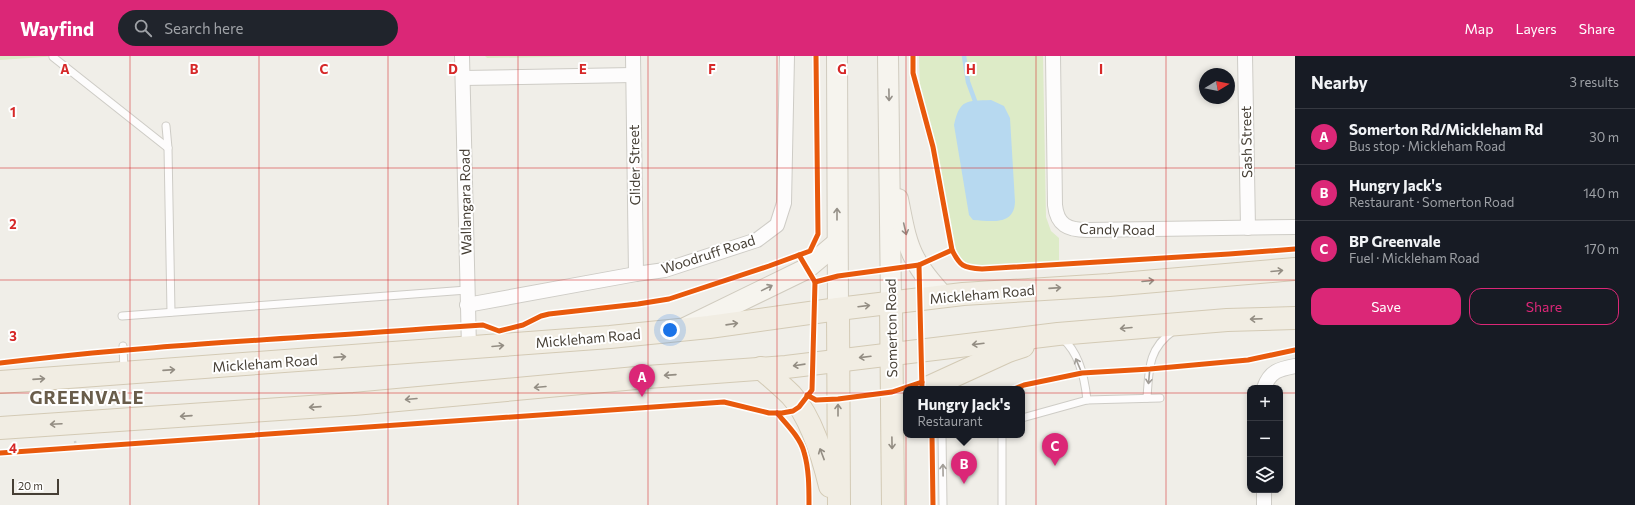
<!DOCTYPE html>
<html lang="en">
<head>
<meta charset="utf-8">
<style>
	body { margin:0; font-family:Commissioner,sans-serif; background:#20242c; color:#f1f3f6 }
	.controls { position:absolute; right:12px; bottom:12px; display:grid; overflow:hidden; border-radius:8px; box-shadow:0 2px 6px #0003 }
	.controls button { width:36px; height:36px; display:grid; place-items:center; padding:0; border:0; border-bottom:1px solid #363941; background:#171b24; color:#f1f3f6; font:20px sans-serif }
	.compass { position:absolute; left:1199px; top:12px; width:36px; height:36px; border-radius:50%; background:#171b24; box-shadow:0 2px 6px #0003; rotate:80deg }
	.scale { position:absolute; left:12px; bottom:10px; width:47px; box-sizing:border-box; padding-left:4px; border:2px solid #463f35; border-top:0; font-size:11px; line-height:14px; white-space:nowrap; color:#463f35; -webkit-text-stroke:3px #fff; paint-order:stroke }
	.you { position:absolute; left:670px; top:274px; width:14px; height:14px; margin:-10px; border:3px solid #fff; border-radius:50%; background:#1a73e8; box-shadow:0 0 0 6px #1a73e833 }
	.badge { display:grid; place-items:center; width:26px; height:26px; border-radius:50%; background:#db2777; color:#fff; font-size:13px; font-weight:700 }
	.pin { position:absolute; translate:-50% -33px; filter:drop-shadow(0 1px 2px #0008) }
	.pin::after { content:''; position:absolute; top:21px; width:14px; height:12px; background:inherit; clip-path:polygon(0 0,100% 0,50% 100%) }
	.popup { position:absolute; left:903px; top:330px; width:122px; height:52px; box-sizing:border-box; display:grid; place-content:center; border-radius:8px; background:#171b24; filter:drop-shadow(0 1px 3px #0005); font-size:13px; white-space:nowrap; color:#9ea1a6 }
	.popup b { font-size:15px; color:#f1f3f6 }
	.popup::after { content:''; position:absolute; left:50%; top:100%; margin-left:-8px; border:8px solid transparent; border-top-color:#171b24 }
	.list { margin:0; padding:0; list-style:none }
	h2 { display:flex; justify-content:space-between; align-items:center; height:52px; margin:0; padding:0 16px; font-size:17px }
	h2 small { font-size:13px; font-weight:400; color:#9ea1a6 }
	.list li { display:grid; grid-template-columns:26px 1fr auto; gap:12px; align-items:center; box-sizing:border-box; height:56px; padding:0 16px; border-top:1px solid #363941 }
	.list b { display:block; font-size:15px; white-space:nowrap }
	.list p { margin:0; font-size:13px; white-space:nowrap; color:#9ea1a6 }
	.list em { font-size:13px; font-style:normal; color:#9ea1a6 }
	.actions { display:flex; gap:8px; padding:12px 16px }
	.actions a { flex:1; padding:9px 0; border:1px solid #db2777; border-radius:12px; text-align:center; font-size:14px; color:#db2777 }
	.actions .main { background:#db2777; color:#fff }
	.icon { flex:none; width:22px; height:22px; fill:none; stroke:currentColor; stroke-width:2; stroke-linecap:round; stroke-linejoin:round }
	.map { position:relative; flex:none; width:1295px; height:449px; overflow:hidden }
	header { display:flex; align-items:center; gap:24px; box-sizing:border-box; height:56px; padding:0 20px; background:#db2777; color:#fff }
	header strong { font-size:19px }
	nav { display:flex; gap:22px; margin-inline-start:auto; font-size:14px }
	.search { width:280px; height:36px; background:#20242c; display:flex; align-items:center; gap:10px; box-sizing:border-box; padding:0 14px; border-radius:22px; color:#9ea1a6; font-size:15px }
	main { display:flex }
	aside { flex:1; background:#171b24 }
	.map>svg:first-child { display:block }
	.green { fill:#ddebc7 }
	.water { fill:#b7d9f0 }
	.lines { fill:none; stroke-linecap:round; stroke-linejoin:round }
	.stream { stroke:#b7d9f0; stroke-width:4.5 }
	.service-casing { stroke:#ceccc6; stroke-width:9 }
	.minor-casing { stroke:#ceccc6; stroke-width:16 }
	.secondary-casing { stroke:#d0cbbf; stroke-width:22 }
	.primary-casing { stroke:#d3cab5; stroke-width:24 }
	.path { stroke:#d1ceca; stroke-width:2.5; stroke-dasharray:2 2; stroke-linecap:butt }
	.service { stroke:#fdfcfc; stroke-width:7 }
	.minor { stroke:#fdfcfc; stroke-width:14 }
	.secondary { stroke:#f6f4ee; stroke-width:20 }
	.primary { stroke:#f1ede3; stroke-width:22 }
	.cycleway-casing { stroke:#fff; stroke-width:8 }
	.cycleway { stroke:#e8590c; stroke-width:5 }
	.oneway { stroke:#959088 }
	.oneway2 { stroke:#938d83 }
	.oneway3 { stroke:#a29e98 }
	.grid { fill:none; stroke:#d62828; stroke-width:1; stroke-opacity:0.55 }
	.labels { text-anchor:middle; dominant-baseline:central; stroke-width:4; stroke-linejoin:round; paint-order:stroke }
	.street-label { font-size:14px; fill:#463f35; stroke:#fff }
	.district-label { font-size:18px; font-weight:bold; letter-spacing:1px; fill:#695d4b; stroke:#fff }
	.grid-label { font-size:13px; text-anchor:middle; font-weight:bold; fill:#d62828; stroke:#fff; stroke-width:4; stroke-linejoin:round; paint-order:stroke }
</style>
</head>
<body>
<header>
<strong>Wayfind</strong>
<div class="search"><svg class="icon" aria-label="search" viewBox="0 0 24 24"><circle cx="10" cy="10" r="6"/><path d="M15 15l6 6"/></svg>Search here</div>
<nav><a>Map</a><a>Layers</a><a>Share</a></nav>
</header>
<main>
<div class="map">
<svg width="1295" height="449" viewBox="0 0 1295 449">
	<rect width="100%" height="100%" fill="#f0eee8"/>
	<g class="green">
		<path d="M0 0H58L0 4Z"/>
		<path d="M485 0H608L487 2Z"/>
		<path d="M919 0H1043L1046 161 1051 175 1059 182V205L974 210 965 208 958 201 950 172 936 92 928 58 920 34Z"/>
	</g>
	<path class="water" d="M991 44 1004 50 1010 62 1015 146C1014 170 991 165 973 164L969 159 954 69C960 43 966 45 991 44Z"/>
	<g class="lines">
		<path class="stream" d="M964 0 968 26 975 45"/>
		<defs>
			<g id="service">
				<path d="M53 1 168 92"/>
				<path d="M166 70 168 92 171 256"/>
				<path d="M122 260 467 234"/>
				<path d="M1063 283C1079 297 1085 324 1087 344"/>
				<path d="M123 290 124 315"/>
				<path d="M1147 342C1149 313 1148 293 1173 275"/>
				<path d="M1022 362 1087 344 1160 342"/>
				<path d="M942 379 943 449"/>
				<path d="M1002 379V449"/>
			</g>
			<g id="minor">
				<path d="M462 0 469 292"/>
				<path d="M633 0 636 218"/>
				<path d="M1053 0 1055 149C1057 169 1068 174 1087 174L1295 171"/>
				<path d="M1245 0 1248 172"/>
				<path d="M463 22 633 19"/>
				<path d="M467 249 636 218 665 214 757 184 777 169 784 147 787 0"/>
				<path d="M1264 332C1270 315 1279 313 1295 310"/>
				<path d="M1264 434V449"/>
			</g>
			<g id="secondary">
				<path d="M837 0 838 253"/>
				<path d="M888 0 891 247"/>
				<path d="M898 143C902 162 905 185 915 203 922 217 933 229 944 241"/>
				<path d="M687 271 806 213 837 187"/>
			</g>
			<g id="primary">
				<path d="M891 247 893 449"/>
				<path d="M838 253 839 449"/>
				<path d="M761 312C771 321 782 330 791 339 812 362 823 401 830 430"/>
				<path d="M0 326 610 281 709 271 838 253 963 238 1109 229 1295 213"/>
				<path d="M925 333 1008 295 1023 290"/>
				<path d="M0 372 354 348 647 321 786 311 1058 278 1227 264 1295 262"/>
			</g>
		</defs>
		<use href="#service" class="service-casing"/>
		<use href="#minor" class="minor-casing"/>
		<use href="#secondary" class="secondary-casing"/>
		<use href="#primary" class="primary-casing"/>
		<g class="path">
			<path d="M73 339V350"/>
			<path d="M75 385 76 392"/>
		</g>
		<use href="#service" class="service"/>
		<use href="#minor" class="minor"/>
		<use href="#secondary" class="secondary"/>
		<use href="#primary" class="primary"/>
		<defs>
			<g id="cycleway">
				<path d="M913 0V17L933 91 952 194C960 210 963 212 982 213L1229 198 1295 193"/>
				<path d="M815 226 838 220 919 209"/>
				<path d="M0 307C145 289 291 283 437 272L483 269 499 275 523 269 541 260 549 258 638 248 669 243 769 210 810 195 818 178 816 0"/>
				<path d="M922 333 919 209 952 194"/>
				<path d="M1014 333 1024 329 1082 317 1150 313 1248 304 1295 294"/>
				<path d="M807 339 816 344 838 343 892 336 922 326"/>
				<path d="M777 357C786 368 800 381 804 396 809 413 809 431 809 449"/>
				<path d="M932 379 933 449"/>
				<path d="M0 397 724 346 769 357H782L793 355 799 351 812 334 815 226 799 199"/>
			</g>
		</defs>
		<use href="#cycleway" class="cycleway-casing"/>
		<use href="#cycleway" class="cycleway"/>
	</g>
	<defs><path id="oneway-shaft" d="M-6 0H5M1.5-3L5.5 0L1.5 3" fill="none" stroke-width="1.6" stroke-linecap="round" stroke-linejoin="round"/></defs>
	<g class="oneway">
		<use href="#oneway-shaft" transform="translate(889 39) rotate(89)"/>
		<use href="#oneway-shaft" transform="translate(837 158) rotate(-90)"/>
		<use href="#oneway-shaft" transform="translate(905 173) rotate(77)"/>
		<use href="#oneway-shaft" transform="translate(767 232) rotate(-26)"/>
	</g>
	<g class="oneway2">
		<use href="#oneway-shaft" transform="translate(1277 215) rotate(-5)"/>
		<use href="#oneway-shaft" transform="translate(1148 225) rotate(-5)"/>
		<use href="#oneway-shaft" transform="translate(1055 232) rotate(-4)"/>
		<use href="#oneway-shaft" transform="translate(864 250) rotate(-7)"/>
		<use href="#oneway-shaft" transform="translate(1256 263) rotate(178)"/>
		<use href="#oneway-shaft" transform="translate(732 268) rotate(-8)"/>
		<use href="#oneway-shaft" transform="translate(1126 272) rotate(175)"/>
		<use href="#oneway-shaft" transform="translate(978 288) rotate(173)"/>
		<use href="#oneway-shaft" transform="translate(498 290) rotate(-5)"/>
		<use href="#oneway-shaft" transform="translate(340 301) rotate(-4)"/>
		<use href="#oneway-shaft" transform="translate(865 301) rotate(173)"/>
		<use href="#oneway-shaft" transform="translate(799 309) rotate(172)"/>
		<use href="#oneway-shaft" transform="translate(169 314) rotate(-4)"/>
		<use href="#oneway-shaft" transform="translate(670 319) rotate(176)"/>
		<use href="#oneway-shaft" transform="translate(39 323) rotate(-4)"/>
		<use href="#oneway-shaft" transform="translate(540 331) rotate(175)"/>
		<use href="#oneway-shaft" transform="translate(411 343) rotate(175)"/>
		<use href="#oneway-shaft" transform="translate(315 351) rotate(176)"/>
		<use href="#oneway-shaft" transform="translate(838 354) rotate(-90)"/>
		<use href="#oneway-shaft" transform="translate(186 360) rotate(176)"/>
		<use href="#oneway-shaft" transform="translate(56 368) rotate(177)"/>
		<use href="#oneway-shaft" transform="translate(892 387) rotate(89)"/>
		<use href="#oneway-shaft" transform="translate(822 398) rotate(-111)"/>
	</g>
	<g class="oneway3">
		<use href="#oneway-shaft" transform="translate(1078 308) rotate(-113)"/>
		<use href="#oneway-shaft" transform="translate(1149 322) rotate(95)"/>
		<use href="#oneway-shaft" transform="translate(943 414) rotate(-91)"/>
	</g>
	<path class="grid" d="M130 0V449M259 0V449M388 0V449M518 0V449M648 0V449M777 0V449M906 0V449M1036 0V449M1166 0V449M0 112H1295M0 224H1295M0 337H1250M1280 337H1295"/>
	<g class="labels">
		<g class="street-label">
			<text transform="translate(1246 86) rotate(-91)">Sash Street</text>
			<text transform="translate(634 109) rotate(-91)">Glider Street</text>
			<text transform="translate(465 146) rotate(-91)">Wallangara Road</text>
			<text transform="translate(1117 173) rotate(1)">Candy Road</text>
			<text transform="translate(708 198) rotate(-18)">Woodruff Road</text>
			<text transform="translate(982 238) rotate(-5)">Mickleham Road</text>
			<text transform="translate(891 272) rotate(-91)">Somerton Road</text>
			<text transform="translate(588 282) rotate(-5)">Mickleham Road</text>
			<text transform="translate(265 307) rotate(-4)">Mickleham Road</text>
		</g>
		<g class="district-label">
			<text x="87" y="341">GREENVALE</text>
		</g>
	</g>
	<g class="grid-label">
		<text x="65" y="18">A</text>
		<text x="194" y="18">B</text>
		<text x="324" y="18">C</text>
		<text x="453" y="18">D</text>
		<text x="583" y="18">E</text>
		<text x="712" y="18">F</text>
		<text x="842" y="18">G</text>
		<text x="971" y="18">H</text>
		<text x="1101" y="18">I</text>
		<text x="13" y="61">1</text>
		<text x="13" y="173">2</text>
		<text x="13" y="285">3</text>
		<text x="13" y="397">4</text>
	</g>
</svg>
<div class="controls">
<button>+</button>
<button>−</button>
<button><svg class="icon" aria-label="layers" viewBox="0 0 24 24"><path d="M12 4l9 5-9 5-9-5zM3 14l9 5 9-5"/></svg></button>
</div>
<svg class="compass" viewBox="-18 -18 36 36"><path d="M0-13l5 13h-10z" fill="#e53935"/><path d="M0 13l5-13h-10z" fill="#9ea1a6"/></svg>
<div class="scale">20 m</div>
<div class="you"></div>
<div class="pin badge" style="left:642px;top:341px">A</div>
<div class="pin badge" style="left:964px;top:428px">B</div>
<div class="popup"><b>Hungry Jack's</b>Restaurant</div>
<div class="pin badge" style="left:1055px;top:410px">C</div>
</div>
<aside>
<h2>Nearby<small>3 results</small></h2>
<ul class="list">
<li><span class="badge">A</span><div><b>Somerton Rd/Mickleham Rd</b><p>Bus stop · Mickleham Road</p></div><em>30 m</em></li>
<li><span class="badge">B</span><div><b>Hungry Jack's</b><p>Restaurant · Somerton Road</p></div><em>140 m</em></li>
<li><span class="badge">C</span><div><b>BP Greenvale</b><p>Fuel · Mickleham Road</p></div><em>170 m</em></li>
</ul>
<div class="actions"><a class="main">Save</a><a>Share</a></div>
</aside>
</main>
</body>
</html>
